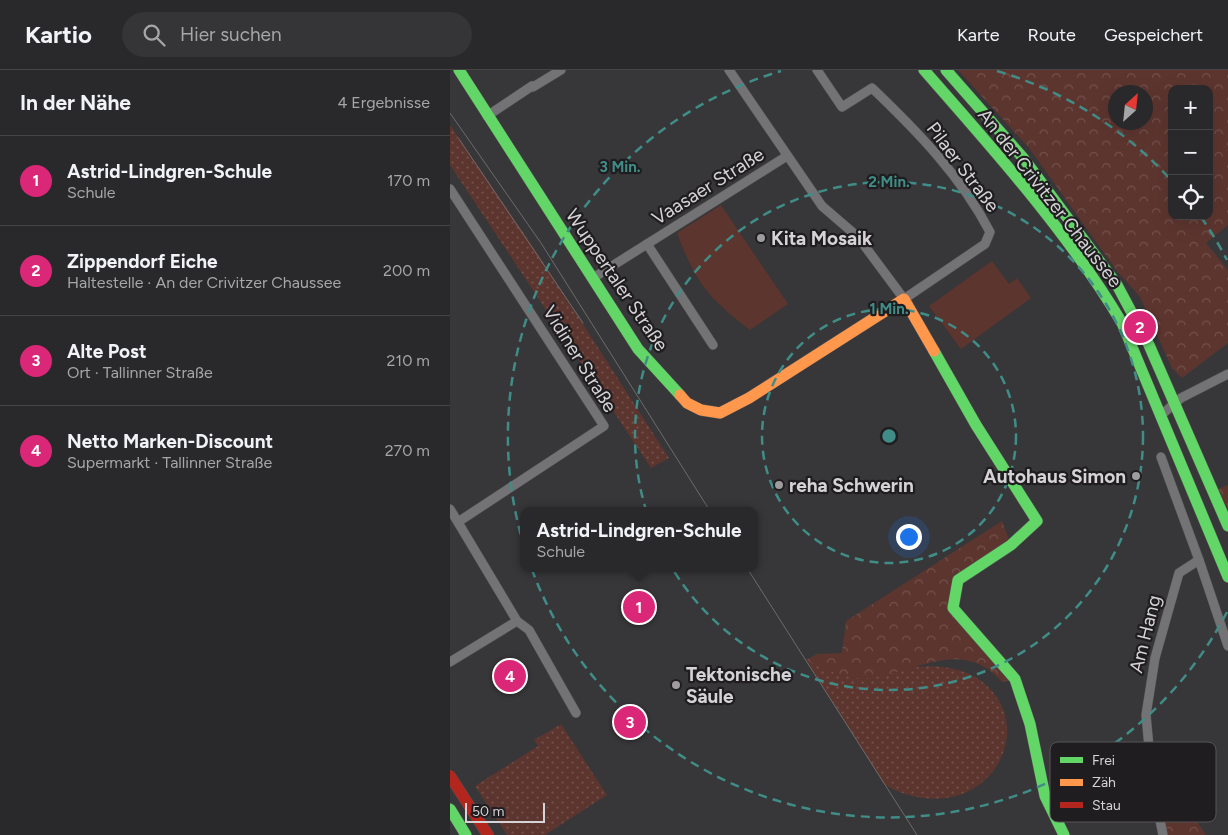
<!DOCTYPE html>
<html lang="de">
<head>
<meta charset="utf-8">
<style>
	body { margin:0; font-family:Figtree,sans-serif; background:#353436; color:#f1f3f6 }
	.controls { position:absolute; right:15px; top:15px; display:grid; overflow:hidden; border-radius:10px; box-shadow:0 5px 20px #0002 }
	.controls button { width:45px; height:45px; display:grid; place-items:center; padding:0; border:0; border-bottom:1px solid #454447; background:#29282a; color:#f1f3f6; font:25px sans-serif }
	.compass { position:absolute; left:658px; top:15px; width:45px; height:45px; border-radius:50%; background:#29282a; box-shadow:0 5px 20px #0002; rotate:27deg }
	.scale { position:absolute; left:15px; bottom:12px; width:80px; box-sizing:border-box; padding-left:5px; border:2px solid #d5d3d5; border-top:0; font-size:14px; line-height:18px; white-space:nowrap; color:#d5d3d5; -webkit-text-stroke:4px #1f1d1f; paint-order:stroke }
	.you { position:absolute; left:458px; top:466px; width:18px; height:18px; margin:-12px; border:4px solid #fff; border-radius:50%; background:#1a73e8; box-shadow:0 0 0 8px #1a73e833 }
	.badge { display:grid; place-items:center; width:32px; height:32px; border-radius:50%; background:#db2777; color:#fff; font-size:16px; font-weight:700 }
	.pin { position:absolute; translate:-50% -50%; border:2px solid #fff; box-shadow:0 1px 5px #0006 }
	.popup { position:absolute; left:70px; top:437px; width:238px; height:65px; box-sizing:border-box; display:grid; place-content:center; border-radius:10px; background:#29282a; filter:drop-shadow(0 1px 4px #0005); font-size:16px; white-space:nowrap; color:#a5a6a8 }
	.popup b { font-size:19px; color:#f1f3f6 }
	.popup::after { content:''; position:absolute; left:50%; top:100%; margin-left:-10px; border:10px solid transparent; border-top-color:#29282a }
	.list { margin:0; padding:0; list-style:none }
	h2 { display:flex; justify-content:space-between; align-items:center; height:65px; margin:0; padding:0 20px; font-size:21px }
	h2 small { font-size:16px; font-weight:400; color:#a5a6a8 }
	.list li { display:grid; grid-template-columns:32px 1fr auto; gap:15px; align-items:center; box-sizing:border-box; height:90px; padding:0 20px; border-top:1px solid #454447 }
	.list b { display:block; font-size:19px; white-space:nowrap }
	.list p { margin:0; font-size:16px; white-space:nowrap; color:#a5a6a8 }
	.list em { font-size:16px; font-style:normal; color:#a5a6a8 }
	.icon { flex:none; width:28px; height:28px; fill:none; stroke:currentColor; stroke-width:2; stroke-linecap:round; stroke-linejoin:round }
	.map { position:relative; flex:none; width:778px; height:765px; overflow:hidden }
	header { display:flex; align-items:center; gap:30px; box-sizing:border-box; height:70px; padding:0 25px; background:#29282a; border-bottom:1px solid #454447 }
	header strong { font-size:24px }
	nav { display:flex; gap:28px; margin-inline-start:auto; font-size:18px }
	.search { width:350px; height:45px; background:#353436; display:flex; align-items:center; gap:12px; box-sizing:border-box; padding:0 18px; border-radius:28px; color:#a5a6a8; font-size:19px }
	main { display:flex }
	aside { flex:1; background:#29282a }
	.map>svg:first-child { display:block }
	.grass { fill:url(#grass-dots) }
	.forest { fill:url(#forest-crowns); fill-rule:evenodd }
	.green { fill:#5d352f }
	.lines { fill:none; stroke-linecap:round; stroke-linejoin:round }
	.street-casing { stroke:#535253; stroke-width:10 }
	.fast-casing { stroke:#535253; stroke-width:12 }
	.slow-casing { stroke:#535253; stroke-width:12 }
	.jam-casing { stroke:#535253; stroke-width:12 }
	.street { stroke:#737274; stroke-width:9 }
	.fast { stroke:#63d668; stroke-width:11 }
	.slow { stroke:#ff974d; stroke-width:11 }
	.jam { stroke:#b3261e; stroke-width:11 }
	.tram { stroke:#6c6c6c; stroke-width:1 }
	.ring { fill:none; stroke:#408d88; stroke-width:2.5; stroke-dasharray:9 6 }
	.poi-dot { fill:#9e9c9e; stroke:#1f1d1f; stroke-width:2 }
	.labels { text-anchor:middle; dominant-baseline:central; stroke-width:4.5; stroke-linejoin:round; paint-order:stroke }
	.street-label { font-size:19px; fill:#d5d3d5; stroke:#1f1d1f }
	.poi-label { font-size:19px; font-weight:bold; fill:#d5d3d5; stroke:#1f1d1f; text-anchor:start }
	.key { fill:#1f1d1f; stroke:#565456; stroke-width:1 }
	.key-label { font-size:14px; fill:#d5d3d5 }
	.centre { fill:#408d88; stroke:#1f1d1f; stroke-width:2.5 }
	.ring-label { font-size:15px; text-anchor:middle; font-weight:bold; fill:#408d88; stroke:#1f1d1f; stroke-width:4.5; stroke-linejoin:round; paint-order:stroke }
</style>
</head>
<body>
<header>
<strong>Kartio</strong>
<div class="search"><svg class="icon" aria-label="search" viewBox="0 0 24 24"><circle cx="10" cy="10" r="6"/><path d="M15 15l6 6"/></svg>Hier suchen</div>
<nav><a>Karte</a><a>Route</a><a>Gespeichert</a></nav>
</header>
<main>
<aside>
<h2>In der Nähe<small>4 Ergebnisse</small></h2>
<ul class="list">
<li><span class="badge">1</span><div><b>Astrid-Lindgren-Schule</b><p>Schule</p></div><em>170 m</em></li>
<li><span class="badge">2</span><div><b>Zippendorf Eiche</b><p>Haltestelle · An der Crivitzer Chaussee</p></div><em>200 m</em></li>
<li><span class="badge">3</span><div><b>Alte Post</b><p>Ort · Tallinner Straße</p></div><em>210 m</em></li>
<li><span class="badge">4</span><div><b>Netto Marken-Discount</b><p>Supermarkt · Tallinner Straße</p></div><em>270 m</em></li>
</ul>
</aside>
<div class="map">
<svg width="778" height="765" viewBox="0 0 778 765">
	<defs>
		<pattern id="grass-dots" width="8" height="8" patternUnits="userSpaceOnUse" patternTransform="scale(1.25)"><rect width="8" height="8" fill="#5d352f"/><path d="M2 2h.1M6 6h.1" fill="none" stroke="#73514c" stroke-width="1.8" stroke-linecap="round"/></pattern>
		<pattern id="forest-crowns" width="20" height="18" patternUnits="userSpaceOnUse" patternTransform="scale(1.25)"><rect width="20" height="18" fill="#5d352f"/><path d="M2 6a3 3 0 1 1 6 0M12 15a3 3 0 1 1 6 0" fill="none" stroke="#73514c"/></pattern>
	</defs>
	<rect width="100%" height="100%" fill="#373638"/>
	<g class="grass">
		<path d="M0 55 84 178 219 388 201 398 0 95Z"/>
		<path d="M356 590C373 598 391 607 410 608 422 608 435 603 447 600 479 593 519 594 542 621 571 654 556 704 517 722 492 734 456 729 434 714Z"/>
		<path d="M111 654 157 725 95 765H57L25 716 88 676 84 670Z"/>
	</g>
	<g class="forest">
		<path d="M508 0H778V155L756 173 778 200V273L732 308 722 298 690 227 667 201 579 78ZM722 19H759V146H722ZM696 22V52H666V22Z"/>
		<path d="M778 415V440L768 419Z"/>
		<path d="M552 451 561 475 508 510 503 538 565 609 552 612C510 563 461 608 410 608 391 608 373 598 356 590L367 584 392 583 396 551Z"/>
		<path d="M736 736 756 765H713L710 753Z"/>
	</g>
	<g class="green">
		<path d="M271 135 338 234 300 260C259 229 245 212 227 163Z"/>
		<path d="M542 191 559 214 567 208 581 228 511 279 479 236Z"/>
	</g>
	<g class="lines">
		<defs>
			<g id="street">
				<path d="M279 0 372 136 408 167 454 229 535 174 540 162C511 106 467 61 422 18L392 37 367 0"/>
				<path d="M37 46 82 16 83 17 111 0"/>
				<path d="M0 119 154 356 8 452"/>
				<path d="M197 174 263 275"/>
				<path d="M143 208 337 86"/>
				<path d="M710 346 731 328 778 304"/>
				<path d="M711 387 749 490 778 576"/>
				<path d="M0 439 67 551 79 560 126 643"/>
				<path d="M0 592 67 551"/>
				<path d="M713 765 702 710 696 645 705 588 729 503 749 490"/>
			</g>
			<g id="fast">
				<path d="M9 0 188 279 230 325"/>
				<path d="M474 0C544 80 618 162 672 253L778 507"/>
				<path d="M496 0 574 89 667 215 699 275 778 456"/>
				<path d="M484 281 526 355 587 451 561 475 508 510 503 538 565 609 580 654 595 726 614 765"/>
				<path d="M0 739 16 765"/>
			</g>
			<path id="slow" d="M230 325 237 333 251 340 270 343 299 328 454 229 484 281"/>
			<path id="jam" d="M0 706 38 765"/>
		</defs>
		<use href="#street" class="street-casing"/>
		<use href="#fast" class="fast-casing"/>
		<use href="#slow" class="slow-casing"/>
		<use href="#jam" class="jam-casing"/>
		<use href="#street" class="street"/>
		<use href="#fast" class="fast"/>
		<use href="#slow" class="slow"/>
		<use href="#jam" class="jam"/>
		<g class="tram">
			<path d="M0 43 91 173 260 441"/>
			<path d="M9 69 133 253"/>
			<path d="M297 498 467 765"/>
		</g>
	</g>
	<g class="ring">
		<circle cx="439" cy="366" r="127"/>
		<circle cx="439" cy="366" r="254"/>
		<path d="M777 542A381 381 0 1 1 331 1M547 1A381 381 0 0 1 720 109M751 147A381 381 0 0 1 777 190"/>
	</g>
	<g class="poi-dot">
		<circle cx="311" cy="168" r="5"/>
		<circle cx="686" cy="406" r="5"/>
		<circle cx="329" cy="415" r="5"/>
		<circle cx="226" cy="615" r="5"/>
	</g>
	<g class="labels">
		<g class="street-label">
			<text transform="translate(513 97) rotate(53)">Pilaer Straße</text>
			<text transform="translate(258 116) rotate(-32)">Vaasaer Straße</text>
			<text transform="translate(600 128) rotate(52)">An der Crivitzer Chaussee</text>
			<text transform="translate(167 210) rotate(56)">Wuppertaler Straße</text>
			<text transform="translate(130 289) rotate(58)">Vidiner Straße</text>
			<text transform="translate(695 564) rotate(-76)">Am Hang</text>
		</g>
		<g class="poi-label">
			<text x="321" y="168">Kita Mosaik</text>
			<text x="676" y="406" text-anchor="end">Autohaus Simon</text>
			<text x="339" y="415">reha Schwerin</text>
			<text x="236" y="604">Tektonische<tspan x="236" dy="22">Säule</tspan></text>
		</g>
	</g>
	<rect x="600" y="672" width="166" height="80" rx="8" class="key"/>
	<rect x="610" y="687" width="23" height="6" fill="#63d668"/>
	<rect x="610" y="709" width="23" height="7" fill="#ff974d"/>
	<rect x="610" y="732" width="23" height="6" fill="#b3261e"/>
	<g class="key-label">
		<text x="642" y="695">Frei</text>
		<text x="642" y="717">Zäh</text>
		<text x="642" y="740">Stau</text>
	</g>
	<circle cx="439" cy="366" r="8" class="centre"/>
	<g class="ring-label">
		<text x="170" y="102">3 Min.</text>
		<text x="439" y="117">2 Min.</text>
		<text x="439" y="244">1 Min.</text>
	</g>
</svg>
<div class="controls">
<button>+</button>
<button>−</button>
<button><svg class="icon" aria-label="locate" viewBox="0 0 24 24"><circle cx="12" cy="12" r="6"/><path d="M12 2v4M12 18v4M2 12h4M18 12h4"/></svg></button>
</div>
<svg class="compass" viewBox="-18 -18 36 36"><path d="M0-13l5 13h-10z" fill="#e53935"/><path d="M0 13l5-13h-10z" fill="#a5a6a8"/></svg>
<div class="scale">50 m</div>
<div class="you"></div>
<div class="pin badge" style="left:189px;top:537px">1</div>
<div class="popup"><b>Astrid-Lindgren-Schule</b>Schule</div>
<div class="pin badge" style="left:690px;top:257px">2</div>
<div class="pin badge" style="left:180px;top:652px">3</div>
<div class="pin badge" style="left:60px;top:606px">4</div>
</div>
</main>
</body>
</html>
